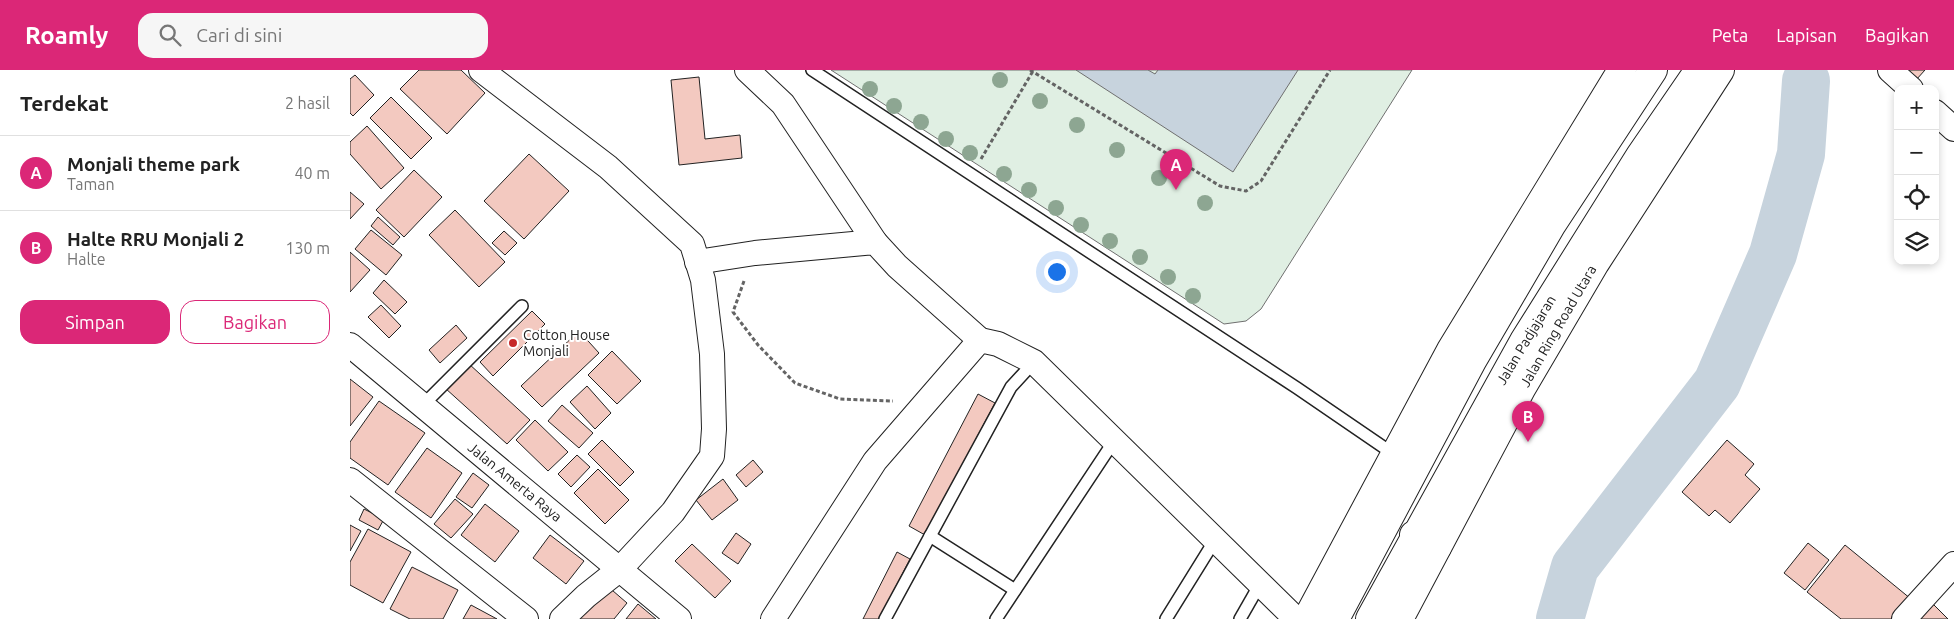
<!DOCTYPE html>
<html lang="id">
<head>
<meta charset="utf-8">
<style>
	body { margin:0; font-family:Ubuntu,sans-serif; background:#f6f6f6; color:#222 }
	.controls { position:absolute; right:15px; top:15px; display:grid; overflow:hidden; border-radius:10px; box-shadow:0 2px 8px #0003 }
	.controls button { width:45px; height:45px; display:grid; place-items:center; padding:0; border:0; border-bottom:1px solid #e0e0e0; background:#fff; color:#222; font:25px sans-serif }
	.you { position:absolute; left:706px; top:201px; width:18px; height:18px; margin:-12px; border:4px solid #fff; border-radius:50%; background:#1a73e8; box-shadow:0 0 0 8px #1a73e833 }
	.badge { display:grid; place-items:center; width:32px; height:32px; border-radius:50%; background:#db2777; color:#fff; font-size:16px; font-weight:700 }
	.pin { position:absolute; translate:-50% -41px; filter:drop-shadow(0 1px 2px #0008) }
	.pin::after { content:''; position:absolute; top:26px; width:18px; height:15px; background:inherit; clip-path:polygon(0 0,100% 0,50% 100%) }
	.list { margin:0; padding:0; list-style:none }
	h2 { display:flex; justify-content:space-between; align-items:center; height:65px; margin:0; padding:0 20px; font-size:21px }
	h2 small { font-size:16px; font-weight:400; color:#767676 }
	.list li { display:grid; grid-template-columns:32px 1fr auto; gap:15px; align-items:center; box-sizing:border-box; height:75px; padding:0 20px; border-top:1px solid #e0e0e0 }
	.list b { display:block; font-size:19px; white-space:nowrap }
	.list p { margin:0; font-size:16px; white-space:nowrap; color:#767676 }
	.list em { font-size:16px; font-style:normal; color:#767676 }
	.actions { display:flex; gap:10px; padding:15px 20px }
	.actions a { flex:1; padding:11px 0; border:1px solid #db2777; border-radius:15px; text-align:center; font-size:18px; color:#db2777 }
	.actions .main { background:#db2777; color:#fff }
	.icon { flex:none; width:28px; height:28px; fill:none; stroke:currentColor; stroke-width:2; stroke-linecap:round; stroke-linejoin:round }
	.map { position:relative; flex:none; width:1604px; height:549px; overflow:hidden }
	header { display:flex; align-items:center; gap:30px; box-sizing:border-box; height:70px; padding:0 25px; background:#db2777; color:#fff }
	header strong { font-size:24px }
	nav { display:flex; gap:28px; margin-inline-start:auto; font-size:18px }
	.search { width:350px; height:45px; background:#f6f6f6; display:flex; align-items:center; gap:12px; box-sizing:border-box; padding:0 18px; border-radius:15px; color:#767676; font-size:19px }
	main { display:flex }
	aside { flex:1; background:#fff }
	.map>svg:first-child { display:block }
	.green { fill:#e0efe3; stroke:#6f6f6f }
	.water { fill:#c7d3dd; stroke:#6f6f6f }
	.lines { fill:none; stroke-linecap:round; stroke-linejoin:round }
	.river { stroke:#c7d3dd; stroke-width:48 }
	.building { fill:#f3c9c0; stroke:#222 }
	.service-casing { stroke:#222; stroke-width:14 }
	.minor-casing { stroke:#222; stroke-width:26 }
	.tertiary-casing { stroke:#222; stroke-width:30 }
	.trunk-casing { stroke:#222; stroke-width:30 }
	.path { stroke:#646464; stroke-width:3; stroke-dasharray:4 2.5; stroke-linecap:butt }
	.service { stroke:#fff; stroke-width:11 }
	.minor { stroke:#fff; stroke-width:24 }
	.tertiary { stroke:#fff; stroke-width:28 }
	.trunk { stroke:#fff; stroke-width:28 }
	.tree { fill:#8da692 }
	.poi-dot { fill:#c62828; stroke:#fff; stroke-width:2 }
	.labels { text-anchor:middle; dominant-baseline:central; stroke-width:4; stroke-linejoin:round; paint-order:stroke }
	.street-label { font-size:14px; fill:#222; stroke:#fff }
	.poi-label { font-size:14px; fill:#222; stroke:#fff; text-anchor:start }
</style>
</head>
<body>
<header>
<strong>Roamly</strong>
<div class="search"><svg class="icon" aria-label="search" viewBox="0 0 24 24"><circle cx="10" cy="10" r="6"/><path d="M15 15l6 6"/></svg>Cari di sini</div>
<nav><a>Peta</a><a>Lapisan</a><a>Bagikan</a></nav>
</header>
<main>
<aside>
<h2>Terdekat<small>2 hasil</small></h2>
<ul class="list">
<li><span class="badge">A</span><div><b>Monjali theme park</b><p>Taman</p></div><em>40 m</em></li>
<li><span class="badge">B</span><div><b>Halte RRU Monjali 2</b><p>Halte</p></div><em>130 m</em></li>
</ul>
<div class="actions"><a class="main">Simpan</a><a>Bagikan</a></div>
</aside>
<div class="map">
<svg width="1604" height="549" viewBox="0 0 1604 549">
	<rect width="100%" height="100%" fill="#fff"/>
	<path class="green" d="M481 0H1062L911 239 896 251 874 254Z"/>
	<path class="water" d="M726 0H798L805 4 808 0H948L883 102Z"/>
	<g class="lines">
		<path class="river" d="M1210 549 1225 497 1367 313 1423 184 1451 84 1456 11"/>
	</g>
	<g class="building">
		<path d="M69 0H111L135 23 97 64 50 19Z"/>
		<path d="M1554 0H1575L1566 10Z"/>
		<path d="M5 5 24 25 3 46 0 43V9Z"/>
		<path d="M349 7 355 69 390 65 392 88 329 95 321 10Z"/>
		<path d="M41 27 82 68 61 89 20 48Z"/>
		<path d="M17 56 54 98 31 119 0 84V72Z"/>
		<path d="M179 84 219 121 174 169 134 131Z"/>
		<path d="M64 100 92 127 54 167 26 140Z"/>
		<path d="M0 122 14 134 0 149Z"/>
		<path d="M105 140 155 192 129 217 79 165Z"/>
		<path d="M28 147 50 167 43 175 21 156Z"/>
		<path d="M21 160 52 185 36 205 5 179Z"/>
		<path d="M154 161 167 173 155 185 142 173Z"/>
		<path d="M0 182 20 200 0 222Z"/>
		<path d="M34 210 57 232 45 244 23 223Z"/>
		<path d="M31 235 51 256 39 268 18 247Z"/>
		<path d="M182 241 195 254 143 306 130 292Z"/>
		<path d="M106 255 117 268 90 293 79 280Z"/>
		<path d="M229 261 249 283 192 337 171 316Z"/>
		<path d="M262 281 291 311 267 334 238 305Z"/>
		<path d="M118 293 180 350 157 374 95 318Z"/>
		<path d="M0 309 23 327 0 356Z"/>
		<path d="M237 316 261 343 245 359 220 332Z"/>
		<path d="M628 324 645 333 575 465 559 456Z"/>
		<path d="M29 331 75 363 38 415 0 388V372Z"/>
		<path d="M212 335 243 363 229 378 198 351Z"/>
		<path d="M185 350 218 382 198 401 166 370Z"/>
		<path d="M252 370 284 402 270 416 238 384Z"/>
		<path d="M1377 370 1404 394 1395 405 1410 419 1380 453 1365 440 1359 446 1332 422Z"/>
		<path d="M77 378 112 403 81 448 45 422Z"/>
		<path d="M227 385 240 397 221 417 208 404Z"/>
		<path d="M403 390 413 402 396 417 386 405Z"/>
		<path d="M248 399 279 430 255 454 224 423Z"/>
		<path d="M123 403 139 415 122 438 106 427Z"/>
		<path d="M373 409 388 430 362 450 346 430Z"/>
		<path d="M105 429 123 444 101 468 84 454Z"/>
		<path d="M135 434 169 461 145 492 111 465Z"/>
		<path d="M14 439 34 449 28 460 9 450Z"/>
		<path d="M0 455 11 461 0 481Z"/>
		<path d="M18 459 61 482 33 533 0 515V492Z"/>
		<path d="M386 463 401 474 388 494 372 483Z"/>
		<path d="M200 465 234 491 216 514 183 488Z"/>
		<path d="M1458 473 1479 490 1455 520 1434 503Z"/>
		<path d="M342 474 381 511 365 528 325 491Z"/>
		<path d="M1495 475 1561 529 1546 549H1491L1457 522Z"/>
		<path d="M547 482 560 489 529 549H513Z"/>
		<path d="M62 497 108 520 93 549H60L40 539Z"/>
		<path d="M255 514 277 533 264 549H226Z"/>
		<path d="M1579 530 1598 549H1560Z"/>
		<path d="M288 534 306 549H276Z"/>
		<path d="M121 535 147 549H113Z"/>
	</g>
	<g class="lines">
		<defs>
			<g id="service">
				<path d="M462 0 947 318 1045 385"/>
				<path d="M72 336 172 236"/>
				<path d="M580 466 665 520"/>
				<path d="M535 549 661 317 684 292"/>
				<path d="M646 549 764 371"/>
				<path d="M816 549 865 470"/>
				<path d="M890 549 910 514"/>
			</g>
			<g id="minor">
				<path d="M131 0 258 97 342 174 353 210 362 284 364 359 362 386 323 442 270 499 236 526 212 549"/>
				<path d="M397 0 433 34 525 172"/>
				<path d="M1540 0 1561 19"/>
				<path d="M1585 42 1604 59"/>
				<path d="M347 192 405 183 525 172 547 196 630 270"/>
				<path d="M0 275 329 549"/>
				<path d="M0 410 176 549"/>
				<path d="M423 549 525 391 630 270 648 274 684 292 946 549"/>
				<path d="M1554 549 1604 494"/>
			</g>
			<g id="tertiary">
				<path d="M957 549 1101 280 1272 0"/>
				<path d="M1049 549 1171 319 1245 193 1370 0"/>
			</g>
			<g id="trunk">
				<path d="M1064 465 1087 477"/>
				<path d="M985 549 1122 291 1202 154 1303 0"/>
				<path d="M1020 549 1174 271 1290 86 1349 0"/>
			</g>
		</defs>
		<use href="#service" class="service-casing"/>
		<use href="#minor" class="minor-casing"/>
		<use href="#tertiary" class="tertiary-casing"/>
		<use href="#trunk" class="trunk-casing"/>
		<g class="path">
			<path d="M680 0 870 116 896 121 911 111 980 0"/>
			<path d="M631 89 683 1"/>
			<path d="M394 211 383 242 408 275 445 313 490 329 543 331"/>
		</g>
		<use href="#service" class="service"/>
		<use href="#minor" class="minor"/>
		<use href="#tertiary" class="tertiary"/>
		<use href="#trunk" class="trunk"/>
	</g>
	<g class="tree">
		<circle cx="650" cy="10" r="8"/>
		<circle cx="520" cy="19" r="8"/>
		<circle cx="690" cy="31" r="8"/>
		<circle cx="544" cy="36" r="8"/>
		<circle cx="571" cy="52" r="8"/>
		<circle cx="727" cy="55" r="8"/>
		<circle cx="596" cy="69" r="8"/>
		<circle cx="767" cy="80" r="8"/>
		<circle cx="620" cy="83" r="8"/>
		<circle cx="654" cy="104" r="8"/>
		<circle cx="809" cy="108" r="8"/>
		<circle cx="679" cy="120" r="8"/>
		<circle cx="855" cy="133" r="8"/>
		<circle cx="706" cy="138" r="8"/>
		<circle cx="731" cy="155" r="8"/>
		<circle cx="760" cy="171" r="8"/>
		<circle cx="790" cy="187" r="8"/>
		<circle cx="818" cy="207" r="8"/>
		<circle cx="843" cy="226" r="8"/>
	</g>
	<circle class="poi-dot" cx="163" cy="273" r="5"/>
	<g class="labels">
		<g class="street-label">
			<text transform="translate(1208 256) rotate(-60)">Jalan Ring Road Utara</text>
			<text transform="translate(1176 270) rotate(-59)">Jalan Padjajaran</text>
			<text transform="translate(165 412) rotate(39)">Jalan Amerta Raya</text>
		</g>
		<g class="poi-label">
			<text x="173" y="265">Cotton House<tspan x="173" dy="16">Monjali</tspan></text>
		</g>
	</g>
</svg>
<div class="controls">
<button>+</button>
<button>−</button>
<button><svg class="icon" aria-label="locate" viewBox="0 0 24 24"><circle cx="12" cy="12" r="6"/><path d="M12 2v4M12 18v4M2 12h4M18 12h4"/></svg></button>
<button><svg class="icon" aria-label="layers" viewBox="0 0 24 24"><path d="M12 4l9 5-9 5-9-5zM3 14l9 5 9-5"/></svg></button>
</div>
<div class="you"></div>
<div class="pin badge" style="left:826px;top:120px">A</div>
<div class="pin badge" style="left:1178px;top:372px">B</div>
</div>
</main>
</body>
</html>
